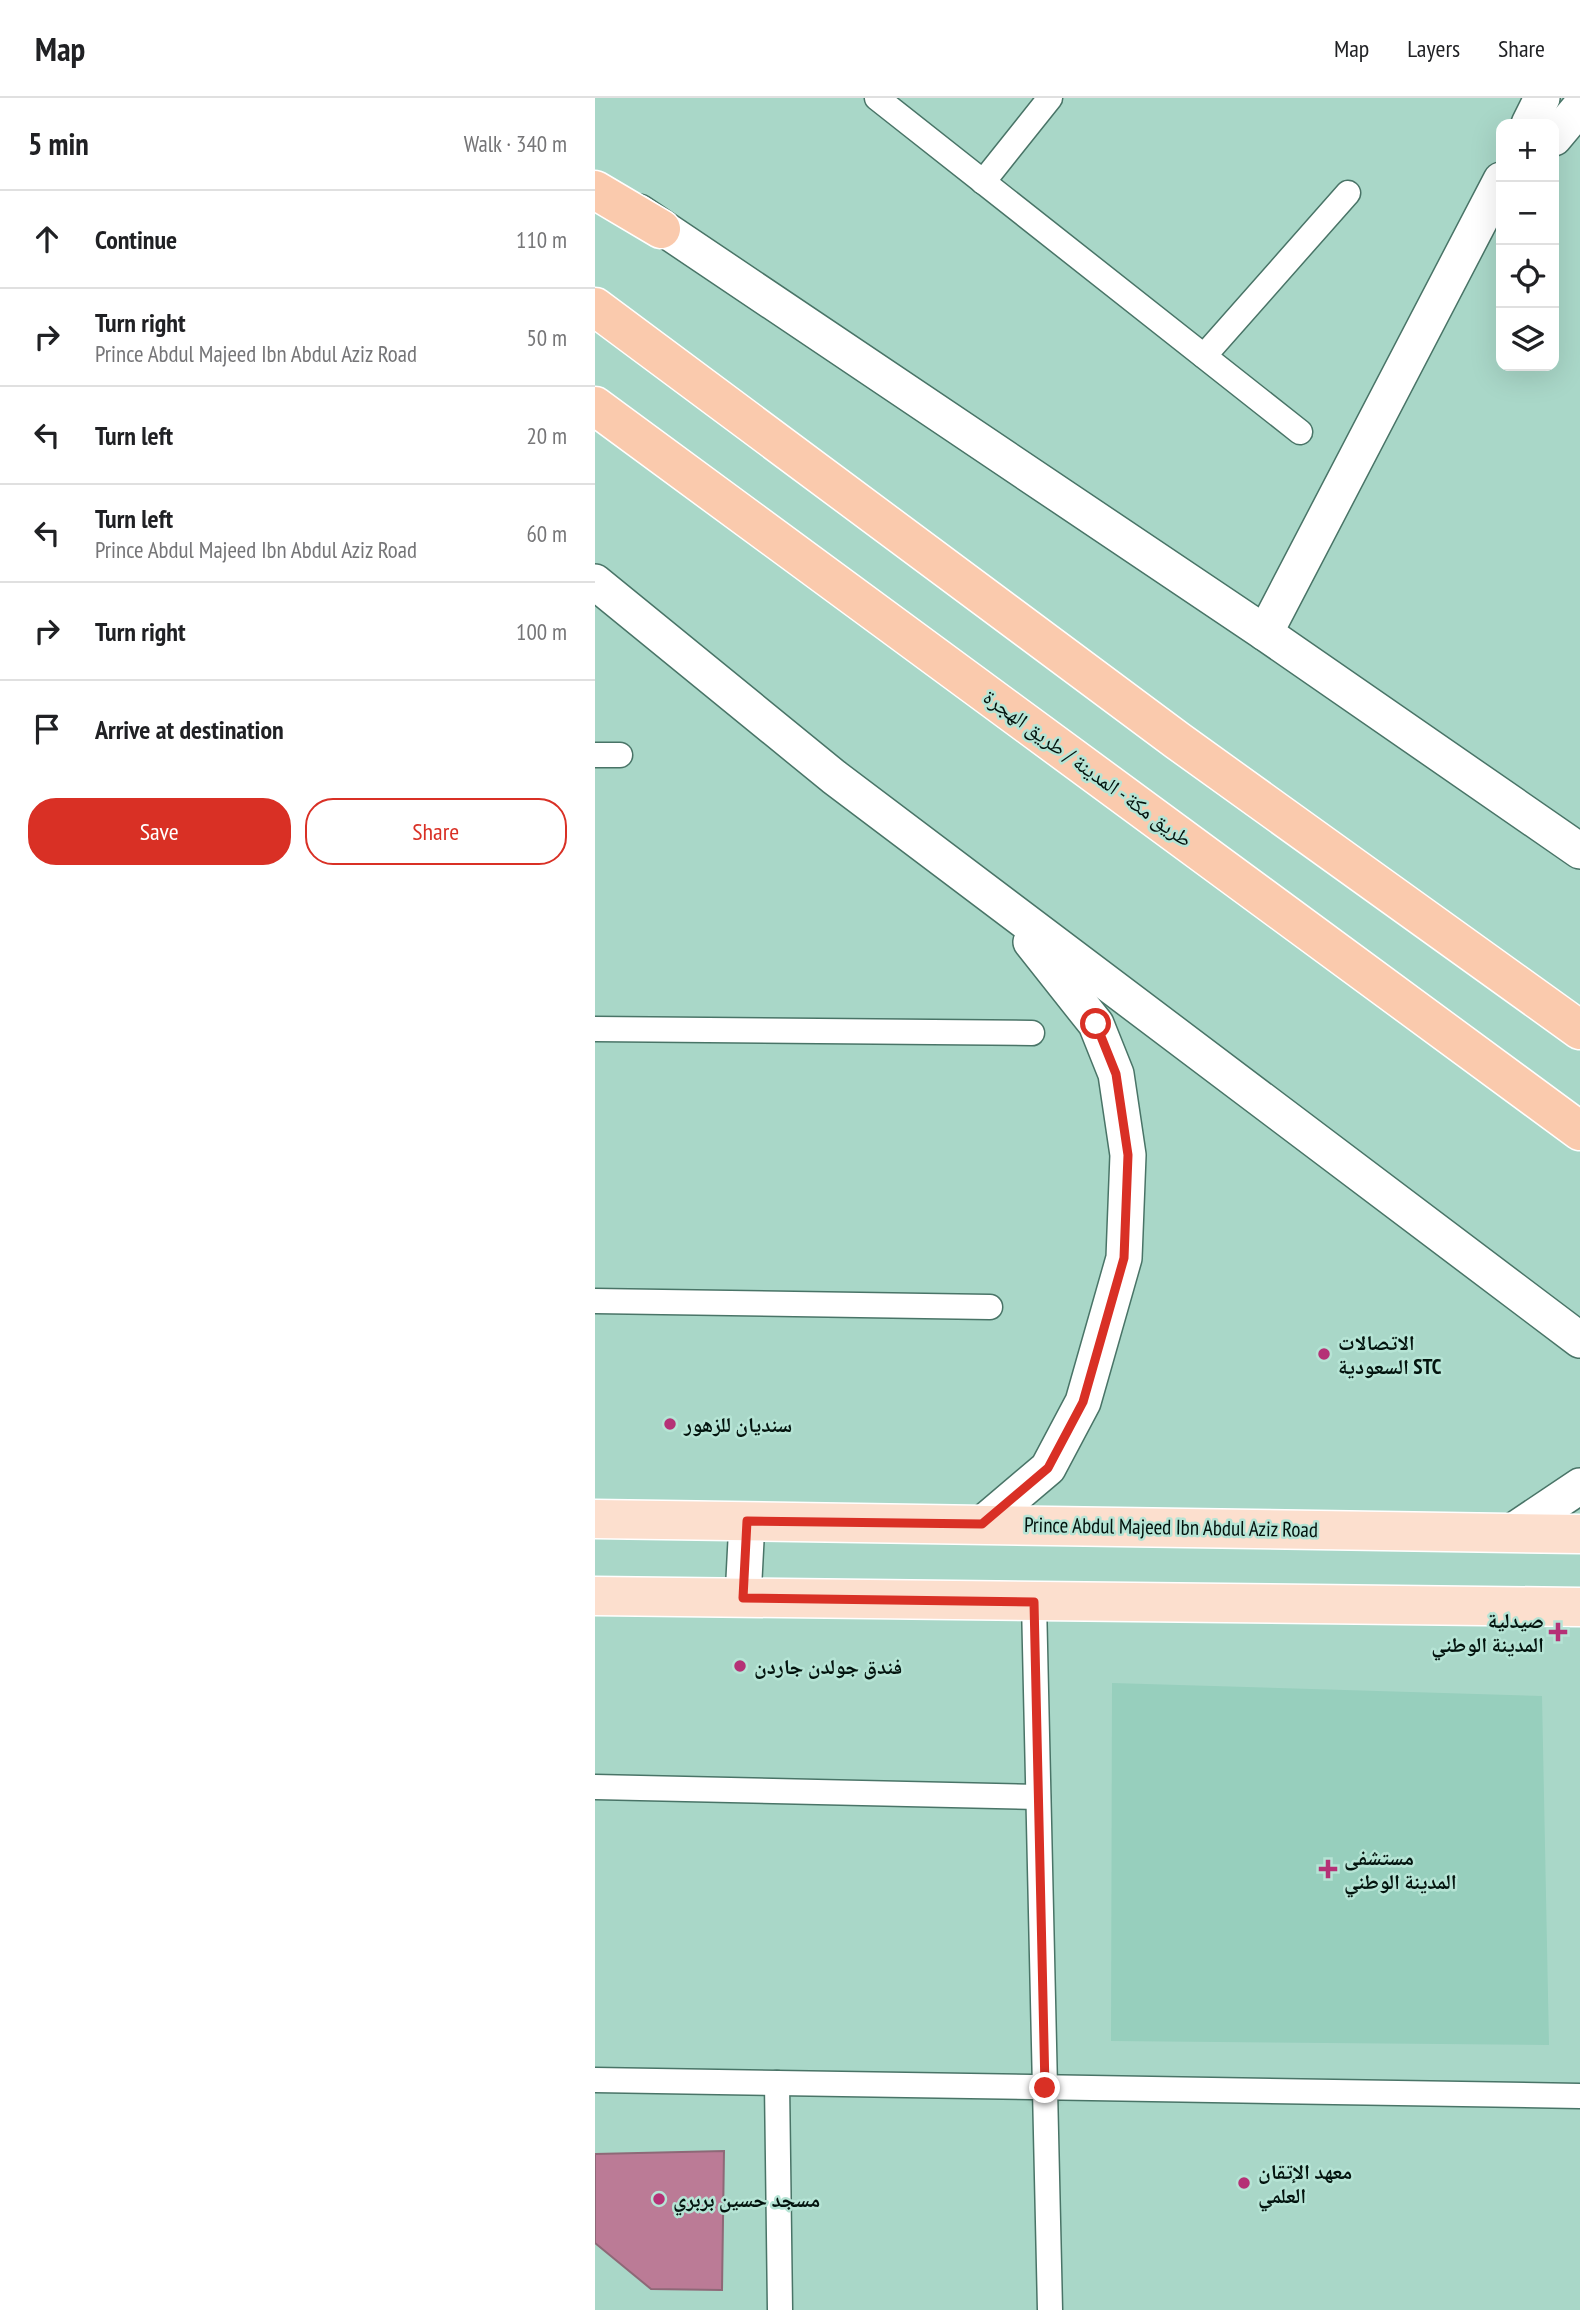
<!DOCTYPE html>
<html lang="en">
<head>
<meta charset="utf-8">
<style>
	body { margin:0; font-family:"PT Sans Narrow","Noto Naskh Arabic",sans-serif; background:#f2f2f2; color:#202124 }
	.controls { position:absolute; right:21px; top:21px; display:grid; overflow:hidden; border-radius:14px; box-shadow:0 7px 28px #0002 }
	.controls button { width:63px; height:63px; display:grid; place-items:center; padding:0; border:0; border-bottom:2px solid #e0e0e0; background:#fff; color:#202124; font:35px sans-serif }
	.stop { position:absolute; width:21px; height:21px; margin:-16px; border:5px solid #d93025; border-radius:50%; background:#fff }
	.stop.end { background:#d93025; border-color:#fff; box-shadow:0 2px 7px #0008 }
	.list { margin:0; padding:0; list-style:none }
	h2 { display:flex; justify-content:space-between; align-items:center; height:91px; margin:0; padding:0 28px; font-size:30px }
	h2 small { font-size:23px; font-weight:400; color:#757577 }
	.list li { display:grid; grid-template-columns:46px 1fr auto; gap:21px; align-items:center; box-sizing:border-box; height:98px; padding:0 28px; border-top:2px solid #e0e0e0 }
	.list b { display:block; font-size:26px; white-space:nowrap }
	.list p { margin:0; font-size:23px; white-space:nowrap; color:#757577 }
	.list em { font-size:23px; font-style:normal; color:#757577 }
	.actions { display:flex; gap:14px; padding:21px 28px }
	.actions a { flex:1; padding:16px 0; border:2px solid #d93025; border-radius:28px; text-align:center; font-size:24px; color:#d93025 }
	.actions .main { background:#d93025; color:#fff }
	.icon { flex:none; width:38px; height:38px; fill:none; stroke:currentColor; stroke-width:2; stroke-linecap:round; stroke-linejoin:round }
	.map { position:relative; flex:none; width:985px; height:2212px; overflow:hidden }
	header { display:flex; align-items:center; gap:42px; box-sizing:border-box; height:98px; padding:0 35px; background:#fff; border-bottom:2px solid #e0e0e0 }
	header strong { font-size:33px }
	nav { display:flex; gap:38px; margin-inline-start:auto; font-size:24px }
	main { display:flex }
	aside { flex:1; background:#fff }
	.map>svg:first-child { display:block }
	.built { fill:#97cfbd }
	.building { fill:#bb7b96; stroke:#8e6877; stroke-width:2 }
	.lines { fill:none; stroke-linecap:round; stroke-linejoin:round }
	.minor-casing { stroke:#497467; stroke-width:27 }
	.secondary-casing { stroke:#497467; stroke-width:38 }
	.primary-casing { stroke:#fff; stroke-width:41 }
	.motorway-casing { stroke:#fff; stroke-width:41 }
	.minor { stroke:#fff; stroke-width:24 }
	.secondary { stroke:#fff; stroke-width:35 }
	.primary { stroke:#fcdfce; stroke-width:38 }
	.motorway { stroke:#facaad; stroke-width:38 }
	.route { stroke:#d93025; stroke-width:9 }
	.poi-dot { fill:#b53176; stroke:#b6e4d5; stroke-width:2.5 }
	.labels { text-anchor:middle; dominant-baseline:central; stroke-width:5; stroke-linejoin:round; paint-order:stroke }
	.street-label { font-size:21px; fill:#03130e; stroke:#b6e4d5 }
	.poi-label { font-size:21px; font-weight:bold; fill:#03130e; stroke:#b6e4d5; text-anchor:start }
</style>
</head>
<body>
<header>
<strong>Map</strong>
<nav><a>Map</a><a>Layers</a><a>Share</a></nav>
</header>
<main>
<aside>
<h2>5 min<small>Walk · 340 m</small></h2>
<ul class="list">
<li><svg class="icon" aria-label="ahead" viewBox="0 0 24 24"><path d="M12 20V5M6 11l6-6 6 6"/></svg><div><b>Continue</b></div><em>110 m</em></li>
<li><svg class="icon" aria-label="right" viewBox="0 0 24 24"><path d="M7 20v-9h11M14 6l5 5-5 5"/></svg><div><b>Turn right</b><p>Prince Abdul Majeed Ibn Abdul Aziz Road</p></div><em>50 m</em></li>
<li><svg class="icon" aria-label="left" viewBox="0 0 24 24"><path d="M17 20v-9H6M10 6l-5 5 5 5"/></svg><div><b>Turn left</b></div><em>20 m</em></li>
<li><svg class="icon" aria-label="left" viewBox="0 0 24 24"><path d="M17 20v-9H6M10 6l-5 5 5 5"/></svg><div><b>Turn left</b><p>Prince Abdul Majeed Ibn Abdul Aziz Road</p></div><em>60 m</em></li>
<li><svg class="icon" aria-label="right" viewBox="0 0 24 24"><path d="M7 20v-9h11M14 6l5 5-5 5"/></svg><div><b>Turn right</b></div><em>100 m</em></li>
<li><svg class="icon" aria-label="arrive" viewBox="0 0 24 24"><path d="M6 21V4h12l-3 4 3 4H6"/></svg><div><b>Arrive at destination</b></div></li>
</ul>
<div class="actions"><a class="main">Save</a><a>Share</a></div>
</aside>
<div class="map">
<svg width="985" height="2212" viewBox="0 0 985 2212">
	<rect width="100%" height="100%" fill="#a9d7c8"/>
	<path class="built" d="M517 1585 947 1598 954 1947 516 1943Z"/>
	<path class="building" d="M129 2053 127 2192 56 2191 0 2145V2056Z"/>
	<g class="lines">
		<defs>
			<g id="minor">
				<path d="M282 0 705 334"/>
				<path d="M388 84 455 0"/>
				<path d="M609 258 753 95"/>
				<path d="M0 657H25"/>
				<path d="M0 931 437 935"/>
				<path d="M0 1203 395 1209"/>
				<path d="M439 1504 455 2212"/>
				<path d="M0 1689 443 1699"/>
				<path d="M0 1982 985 1998"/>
				<path d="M182 1985 185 2212"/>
			</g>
			<g id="secondary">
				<path d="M934 26 947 0"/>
				<path d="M959 40 985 9"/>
				<path d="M44 114 670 535 985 753"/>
				<path d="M0 484 239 679 985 1242"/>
				<path d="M670 535 906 82"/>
				<path d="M387 1426 453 1370 488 1304 529 1160 533 1057 521 976 501 926 436 844"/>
				<path d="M915 1435 985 1388"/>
				<path d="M148 1500 152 1423"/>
			</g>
			<g id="primary">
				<path d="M0 1421 985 1436"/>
				<path d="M0 1498 985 1509"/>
			</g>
			<g id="motorway">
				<path d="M0 92 66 131"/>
				<path d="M0 209 583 643 985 932"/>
				<path d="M0 308 985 1033"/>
			</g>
		</defs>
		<use href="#minor" class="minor-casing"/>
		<use href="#secondary" class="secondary-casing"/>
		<use href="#primary" class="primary-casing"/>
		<use href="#motorway" class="motorway-casing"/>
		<use href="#minor" class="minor"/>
		<use href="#secondary" class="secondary"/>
		<use href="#primary" class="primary"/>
		<use href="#motorway" class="motorway"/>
	</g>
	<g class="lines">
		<path class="route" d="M450 1990 439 1504 148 1500 152 1423 387 1426 453 1370 488 1304 529 1160 533 1057 521 976 501 926"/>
	</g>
	<g class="poi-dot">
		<circle cx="729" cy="1256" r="7"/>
		<circle cx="75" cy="1326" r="7"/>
		<path d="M959.5 1523.5h7v7h7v7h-7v7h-7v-7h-7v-7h7z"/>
		<circle cx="145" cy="1568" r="7"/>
		<path d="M729.5 1760.5h7v7h7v7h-7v7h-7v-7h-7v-7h7z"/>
		<circle cx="649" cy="2085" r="7"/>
		<circle cx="64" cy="2101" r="7"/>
	</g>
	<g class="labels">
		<g class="street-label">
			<text transform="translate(493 670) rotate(36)">طريق مكة - المدينة / طريق الهجرة</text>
			<text transform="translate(576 1429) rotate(1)">Prince Abdul Majeed Ibn Abdul Aziz Road</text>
		</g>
		<g class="poi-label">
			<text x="743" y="1244">الاتصالات<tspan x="743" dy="24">السعودية STC</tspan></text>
			<text x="89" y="1326">سنديان للزهور</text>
			<text x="949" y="1522" text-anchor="end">صيدلية<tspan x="949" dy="24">المدينة الوطني</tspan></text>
			<text x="159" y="1568">فندق جولدن جاردن</text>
			<text x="749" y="1759">مستشفى<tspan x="749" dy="24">المدينة الوطني</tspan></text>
			<text x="663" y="2073">معهد الإتقان<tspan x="663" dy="24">العلمي</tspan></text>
			<text x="78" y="2101">مسجد حسين بربري</text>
		</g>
	</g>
</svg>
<div class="controls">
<button>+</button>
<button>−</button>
<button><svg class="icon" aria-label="locate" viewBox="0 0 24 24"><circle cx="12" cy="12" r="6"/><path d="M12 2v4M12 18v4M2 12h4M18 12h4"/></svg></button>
<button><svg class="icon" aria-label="layers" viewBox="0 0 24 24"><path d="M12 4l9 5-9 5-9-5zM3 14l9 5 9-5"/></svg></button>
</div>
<div class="stop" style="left:501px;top:926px"></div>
<div class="stop end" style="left:450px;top:1990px"></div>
</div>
</main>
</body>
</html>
